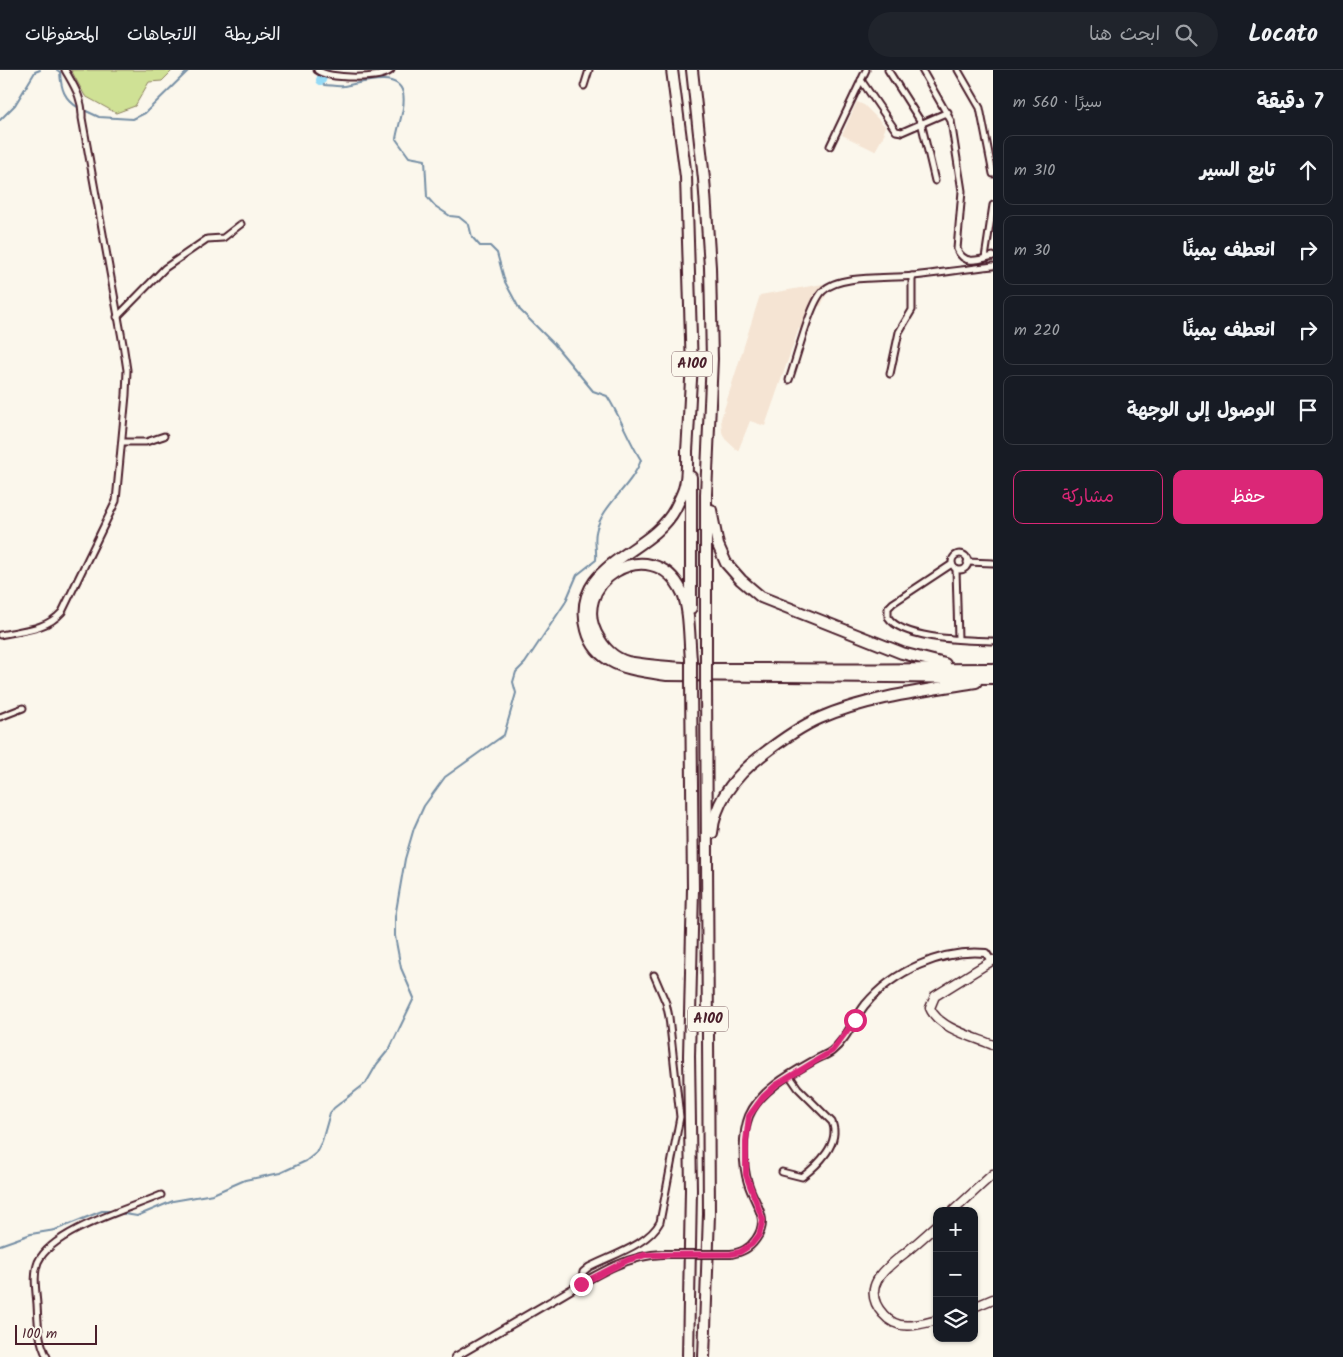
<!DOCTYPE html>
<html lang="ar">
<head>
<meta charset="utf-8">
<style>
	body { margin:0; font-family:Kalam,"Playpen Sans Arabic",sans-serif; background:#20242c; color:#f1f3f6; direction:rtl }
	.controls { position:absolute; right:15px; bottom:15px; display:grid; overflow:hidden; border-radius:10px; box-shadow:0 1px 4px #0004 }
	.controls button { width:45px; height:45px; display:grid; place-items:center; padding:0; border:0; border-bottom:1px solid #363941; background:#171b24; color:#f1f3f6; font:25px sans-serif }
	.scale { position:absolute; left:15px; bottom:12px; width:82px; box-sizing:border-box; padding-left:5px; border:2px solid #4a1f2b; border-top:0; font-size:14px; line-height:18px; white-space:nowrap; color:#4a1f2b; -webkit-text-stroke:4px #fbf7ec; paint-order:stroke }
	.stop { position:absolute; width:15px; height:15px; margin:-11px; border:4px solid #db2777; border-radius:50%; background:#fff }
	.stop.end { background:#db2777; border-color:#fff; box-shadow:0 1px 5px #0008 }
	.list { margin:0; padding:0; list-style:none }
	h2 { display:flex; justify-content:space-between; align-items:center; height:65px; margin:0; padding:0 20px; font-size:21px }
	h2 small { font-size:16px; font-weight:400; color:#9ea1a6 }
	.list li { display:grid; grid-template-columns:32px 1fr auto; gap:15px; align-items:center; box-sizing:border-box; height:70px; margin:0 10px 10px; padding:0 10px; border:1px solid #363941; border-radius:10px }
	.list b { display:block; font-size:19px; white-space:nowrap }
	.list em { font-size:16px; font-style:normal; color:#9ea1a6 }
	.actions { display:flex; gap:10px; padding:15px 20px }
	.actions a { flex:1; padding:11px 0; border:1px solid #db2777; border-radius:10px; text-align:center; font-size:18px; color:#db2777 }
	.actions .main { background:#db2777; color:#fff }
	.icon { flex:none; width:28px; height:28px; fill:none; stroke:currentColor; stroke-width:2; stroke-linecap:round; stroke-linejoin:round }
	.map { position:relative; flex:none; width:993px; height:1287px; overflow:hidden; direction:ltr }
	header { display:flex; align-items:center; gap:30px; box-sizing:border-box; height:70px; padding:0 25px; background:#171b24; border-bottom:1px solid #363941 }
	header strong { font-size:24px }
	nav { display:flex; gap:28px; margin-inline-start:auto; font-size:18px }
	.search { width:350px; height:45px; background:#20242c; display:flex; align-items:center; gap:12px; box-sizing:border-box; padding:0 18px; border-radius:28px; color:#9ea1a6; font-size:19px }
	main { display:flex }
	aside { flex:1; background:#171b24 }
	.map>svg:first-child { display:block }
	.built { fill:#f5e4d3 }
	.green { fill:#cfe195; stroke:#8c8060 }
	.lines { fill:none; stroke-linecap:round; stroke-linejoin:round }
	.stream { stroke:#768fa5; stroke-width:2 }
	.river { stroke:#94daf6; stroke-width:10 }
	.minor-casing { stroke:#4a1f2b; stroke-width:9 }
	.tertiary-casing { stroke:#4a1f2b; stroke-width:10 }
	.secondary-casing { stroke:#4a1f2b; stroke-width:11 }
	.motorway-casing { stroke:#4a1f2b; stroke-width:14 }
	.minor { stroke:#fbf7ec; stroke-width:5 }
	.tertiary { stroke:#fbf7ec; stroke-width:6 }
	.secondary { stroke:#fbf7ec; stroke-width:8 }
	.motorway { stroke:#fbf7ec; stroke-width:10 }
	.tertiary-bridge-casing { stroke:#4a1f2b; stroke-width:10; stroke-linecap:butt }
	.motorway-bridge-casing { stroke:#4a1f2b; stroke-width:14; stroke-linecap:butt }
	.tertiary-bridge { stroke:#fbf7ec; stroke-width:6 }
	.motorway-bridge { stroke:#fbf7ec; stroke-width:10 }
	.route { stroke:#db2777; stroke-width:6 }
	.labels { text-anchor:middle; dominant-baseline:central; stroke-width:4.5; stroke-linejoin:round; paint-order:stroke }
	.shield { fill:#fbf7ec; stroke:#7f6065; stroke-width:1 }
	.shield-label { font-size:15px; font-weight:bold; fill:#4a1f2b }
</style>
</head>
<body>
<header>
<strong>Locato</strong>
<div class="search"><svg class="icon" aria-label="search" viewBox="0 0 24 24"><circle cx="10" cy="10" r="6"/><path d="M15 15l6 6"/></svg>ابحث هنا</div>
<nav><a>الخريطة</a><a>الاتجاهات</a><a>المحفوظات</a></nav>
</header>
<main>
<aside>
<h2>7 دقيقة<small>سيرًا · 560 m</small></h2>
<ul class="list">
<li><svg class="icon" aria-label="ahead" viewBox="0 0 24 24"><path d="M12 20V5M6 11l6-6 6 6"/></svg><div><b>تابع السير</b></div><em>310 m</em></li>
<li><svg class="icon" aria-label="right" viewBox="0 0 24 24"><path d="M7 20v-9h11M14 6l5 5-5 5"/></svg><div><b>انعطف يمينًا</b></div><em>30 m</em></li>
<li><svg class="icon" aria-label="right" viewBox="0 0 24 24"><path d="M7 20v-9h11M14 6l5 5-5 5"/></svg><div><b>انعطف يمينًا</b></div><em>220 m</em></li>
<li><svg class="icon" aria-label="arrive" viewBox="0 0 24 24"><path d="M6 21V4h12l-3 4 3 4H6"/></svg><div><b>الوصول إلى الوجهة</b></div></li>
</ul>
<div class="actions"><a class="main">حفظ</a><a>مشاركة</a></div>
</aside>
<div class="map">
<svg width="993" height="1287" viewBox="0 0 993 1287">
	<rect width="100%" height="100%" fill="#fbf7ec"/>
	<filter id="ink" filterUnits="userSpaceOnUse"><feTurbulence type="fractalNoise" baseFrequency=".02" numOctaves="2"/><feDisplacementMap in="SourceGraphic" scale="10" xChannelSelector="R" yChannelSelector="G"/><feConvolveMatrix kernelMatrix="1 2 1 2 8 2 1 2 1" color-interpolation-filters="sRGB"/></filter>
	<g filter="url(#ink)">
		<g class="built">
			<path d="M857 32 864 35 885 56 883 62 885 63 875 81 842 65Z"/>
			<path d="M823 214 828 220 821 236H814L805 260 799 258 765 356 750 351 738 381 725 369 722 362 721 349 760 225Z"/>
		</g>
		<path class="green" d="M71 0H173L162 11 149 12 135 36 116 43 85 26Z"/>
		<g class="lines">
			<g class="stream">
				<path d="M57 0 60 2C61 19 64 29 79 38"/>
				<path d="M84 40 99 47 133 49 145 43 189 0"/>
				<path d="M0 50 15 35 35 2 40 0"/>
				<path d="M119 1143 137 1146 173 1131 213 1124 245 1110 280 1103 306 1091 316 1083 322 1071 330 1043 334 1038 366 1013 377 994 390 978 414 928 401 898 395 866V847L405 789 414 758 424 736 445 707 504 665 516 623 513 612 516 602 525 593 565 533 577 505 596 490C597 481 594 471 596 462 601 436 632 416 641 390 628 369 620 346 607 326L593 321 554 274 520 240 505 212 497 183 490 176H480L472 167 469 155 459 147 450 146 435 136 427 127 425 90 409 87 396 69C398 55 406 37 403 23 398 0 358 14 344 16 337 17 330 15 324 15L321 10"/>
				<path d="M0 1175 31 1164 55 1160 102 1141H114"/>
			</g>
			<path class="river" d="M321 10 325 0"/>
			<defs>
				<g id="minor">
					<path d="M317 0C328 9 381 10 391 0"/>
					<path d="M888 0 921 52 935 111"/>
					<path d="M922 0 951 51 962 121 957 179C964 196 979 190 993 186"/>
					<path d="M958 0 980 38 993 104"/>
					<path d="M861 10 896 61 902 62 948 42"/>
					<path d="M584 16 589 0"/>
					<path d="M830 76 866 0"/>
					<path d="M985 188 993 135"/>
					<path d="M117 247 165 198 207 169 223 168 241 154"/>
					<path d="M890 304 899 262 912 240V206"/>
					<path d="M789 310C796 291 810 233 823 221 839 204 890 209 913 206 940 203 966 199 993 196"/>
					<path d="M122 372H146L164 366"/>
					<circle cx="960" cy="492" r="8"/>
					<path d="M967 492 993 493"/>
					<path d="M952 494 893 533 888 538V547C903 570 967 570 993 571"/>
					<path d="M956 499 958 569"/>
					<path d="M0 565C23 560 46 560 62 542L116 431 126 325 127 300 123 274 82 48C83 29 74 16 65 0"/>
					<path d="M0 647 23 638"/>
					<path d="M782 1102 802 1107C818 1095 841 1073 832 1052L798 1018 789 1005"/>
					<path d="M581 1214 583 1202 589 1197C612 1185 648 1175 660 1152L680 1047 669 947 666 933 654 905"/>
					<path d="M47 1287C38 1270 38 1253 37 1234 36 1221 33 1205 38 1192 53 1160 129 1139 161 1125"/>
				</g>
				<g id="tertiary">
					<path d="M731 1184C742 1182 749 1179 756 1169 771 1148 754 1134 748 1113 742 1095 742 1063 749 1046 760 1020 792 1003 815 990 820 987 827 985 832 981 847 969 854 949 865 935 893 901 942 879 986 883L991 891"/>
					<path d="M455 1287C486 1269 517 1251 548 1233 584 1213 621 1185 663 1184"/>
				</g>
				<g id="secondary">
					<path d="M993 890 935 926 930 938C938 958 974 967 993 975"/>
					<path d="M953 1141 993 1104"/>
					<path d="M937 1155C926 1165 916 1174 905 1183 884 1199 860 1218 883 1244 898 1262 918 1255 937 1250"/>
					<path d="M974 1237 993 1229"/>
				</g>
				<g id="motorway">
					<path d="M672 0 686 107 692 300"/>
					<path d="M692 0 704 109 710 197 712 289 706 424V584"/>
					<path d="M692 294C690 323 689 352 687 381 687 393 688 407 684 419 682 425 678 433 675 439 651 485 569 493 587 560 597 598 635 600 667 605L993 608"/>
					<path d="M691 407V538"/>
					<path d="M711 440 718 475 726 493 741 510 761 527 902 583 945 594"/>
					<path d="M691 589C689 570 690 538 682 522 652 459 563 514 600 570 607 582 619 591 633 593 675 600 723 599 766 599 841 600 917 599 993 599"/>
					<path d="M712 763C715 730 736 705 762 685 780 671 799 657 820 648 865 628 927 620 976 612"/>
					<path d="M688 1287 691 1120 689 986 693 819 691 611"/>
					<path d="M704 1287 709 1144 706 611"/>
				</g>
			</defs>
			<use href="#minor" class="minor-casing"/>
			<use href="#tertiary" class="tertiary-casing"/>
			<use href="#secondary" class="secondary-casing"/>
			<use href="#motorway" class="motorway-casing"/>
			<use href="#minor" class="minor"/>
			<use href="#tertiary" class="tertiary"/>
			<use href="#secondary" class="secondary"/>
			<use href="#motorway" class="motorway"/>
			<defs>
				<path id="tertiary-bridge" d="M663 1184H731"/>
				<g id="motorway-bridge">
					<path d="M691 611V589"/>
					<path d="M706 611V584"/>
				</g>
			</defs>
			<use href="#tertiary-bridge" class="tertiary-bridge-casing"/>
			<use href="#motorway-bridge" class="motorway-bridge-casing"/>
			<use href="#tertiary-bridge" class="tertiary-bridge"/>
			<use href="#motorway-bridge" class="motorway-bridge"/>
		</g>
	</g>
	<g class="lines" filter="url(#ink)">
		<path class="route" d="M581 1214 628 1190 645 1185 731 1184 740 1182 752 1174 759 1165 763 1150 746 1105V1071L749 1046 763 1027 776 1015 832 981 855 950"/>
	</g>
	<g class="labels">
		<g class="shield">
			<rect x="672" y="281.5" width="40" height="25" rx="4"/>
			<rect x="688" y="936.5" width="40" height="25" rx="4"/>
		</g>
		<g class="shield-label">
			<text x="692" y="294">A100</text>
			<text x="708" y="949">A100</text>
		</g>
	</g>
</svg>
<div class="controls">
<button>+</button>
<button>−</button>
<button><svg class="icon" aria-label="layers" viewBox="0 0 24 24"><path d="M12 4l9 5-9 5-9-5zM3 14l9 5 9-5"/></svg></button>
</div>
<div class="scale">100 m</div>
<div class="stop" style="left:855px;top:950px"></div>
<div class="stop end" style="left:581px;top:1214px"></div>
</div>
</main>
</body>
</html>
